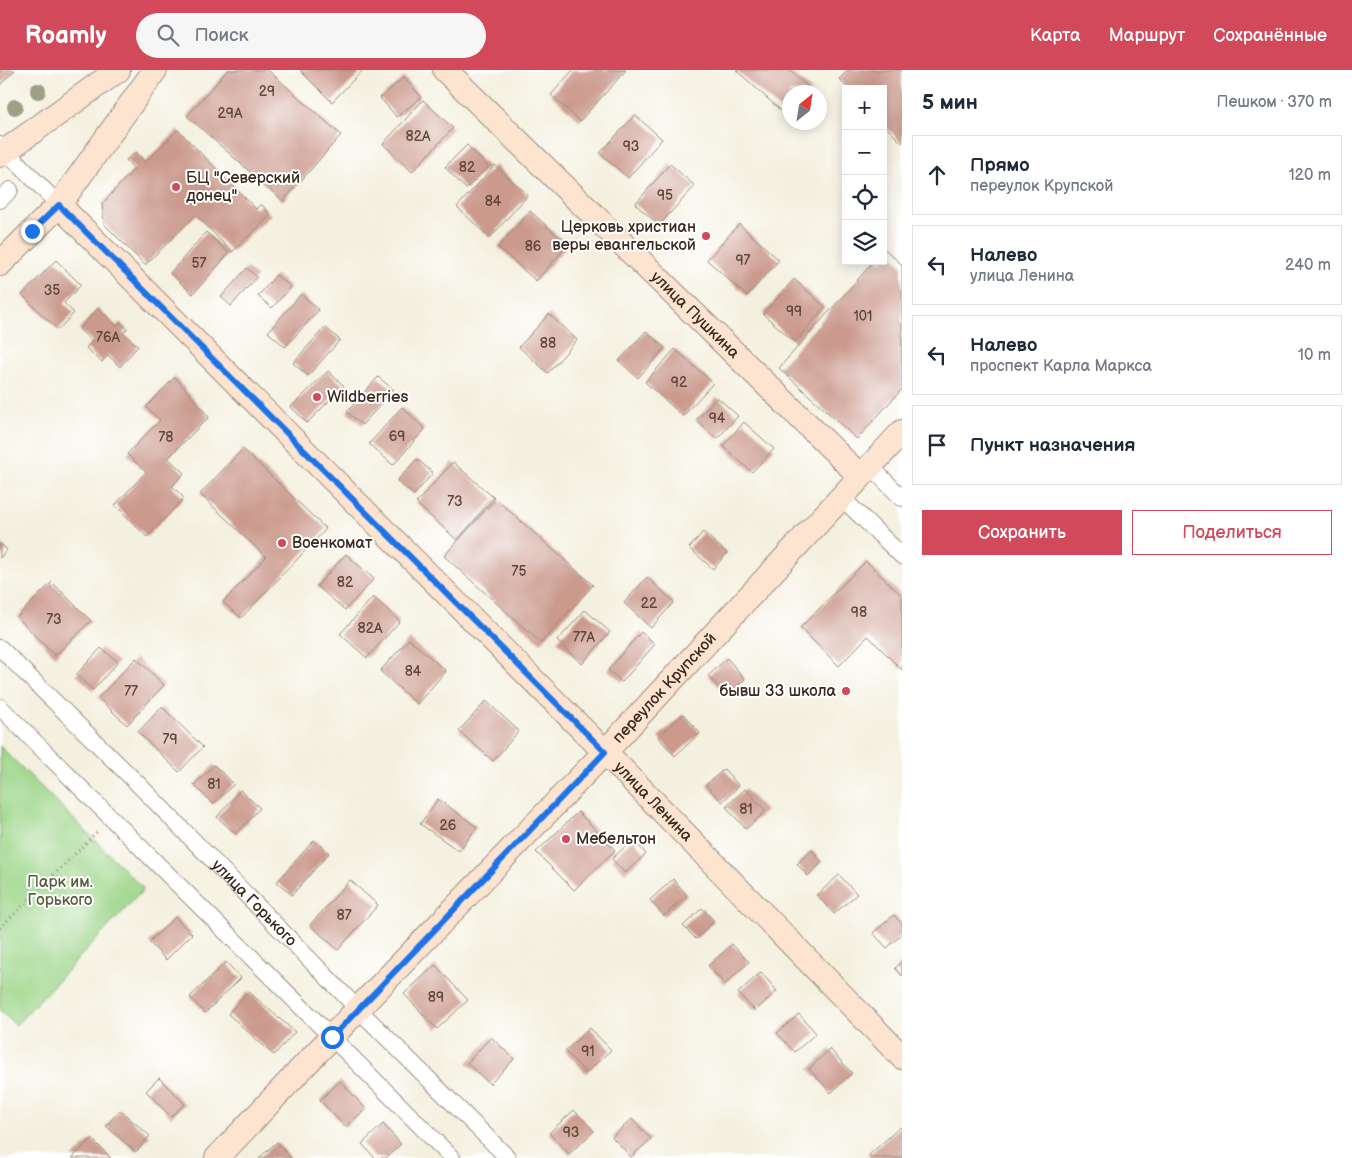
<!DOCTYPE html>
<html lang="ru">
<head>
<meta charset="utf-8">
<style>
	body { margin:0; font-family:"Balsamiq Sans",sans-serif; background:#f6f6f7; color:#1f2937 }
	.controls { position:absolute; right:15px; top:15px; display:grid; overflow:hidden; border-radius:0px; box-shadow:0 2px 12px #0003 }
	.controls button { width:45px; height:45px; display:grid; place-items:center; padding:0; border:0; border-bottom:1px solid #e0e1e3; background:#fff; color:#1f2937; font:25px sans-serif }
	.compass { position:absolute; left:782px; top:15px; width:45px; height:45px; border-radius:50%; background:#fff; box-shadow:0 2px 12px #0003; rotate:30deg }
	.stop { position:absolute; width:15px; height:15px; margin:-11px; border:4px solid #1a73e8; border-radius:50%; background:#fff }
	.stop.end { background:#1a73e8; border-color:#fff; box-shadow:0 1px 5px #0008 }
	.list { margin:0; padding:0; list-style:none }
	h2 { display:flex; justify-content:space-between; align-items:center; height:65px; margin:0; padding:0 20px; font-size:21px }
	h2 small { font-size:16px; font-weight:400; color:#747a83 }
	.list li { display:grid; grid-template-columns:32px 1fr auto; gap:15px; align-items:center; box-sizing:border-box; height:80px; margin:0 10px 10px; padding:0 10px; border:1px solid #e0e1e3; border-radius:0px }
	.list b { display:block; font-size:19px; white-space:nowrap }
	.list p { margin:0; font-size:16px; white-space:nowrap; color:#747a83 }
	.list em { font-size:16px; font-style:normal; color:#747a83 }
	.actions { display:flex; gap:10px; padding:15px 20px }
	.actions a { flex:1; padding:11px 0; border:1px solid #d1495b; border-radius:0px; text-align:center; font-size:18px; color:#d1495b }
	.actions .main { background:#d1495b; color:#fff }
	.icon { flex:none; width:28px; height:28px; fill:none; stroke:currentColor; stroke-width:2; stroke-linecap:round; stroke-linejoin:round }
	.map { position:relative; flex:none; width:902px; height:1088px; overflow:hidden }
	header { display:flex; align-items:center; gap:30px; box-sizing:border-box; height:70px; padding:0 25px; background:#d1495b; color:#fff }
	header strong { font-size:24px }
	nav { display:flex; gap:28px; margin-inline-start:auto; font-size:18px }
	.search { width:350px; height:45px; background:#f6f6f7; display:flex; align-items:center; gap:12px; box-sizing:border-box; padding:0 18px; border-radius:28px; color:#747a83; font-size:19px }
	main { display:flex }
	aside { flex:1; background:#fff }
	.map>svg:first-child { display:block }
	.green { fill:#9cd588; stroke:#6c8053 }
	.building { fill:#cb9a8d }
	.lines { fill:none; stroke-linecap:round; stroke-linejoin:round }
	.street-casing { stroke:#988d7e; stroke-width:18 }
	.secondary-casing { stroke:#988d7e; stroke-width:26 }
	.path { stroke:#988d7e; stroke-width:3; stroke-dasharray:1 4; stroke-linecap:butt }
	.street { stroke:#fff; stroke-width:16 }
	.secondary { stroke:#fde4d1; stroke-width:24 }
	.tree { fill:#9e9f86 }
	.route { stroke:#1a73e8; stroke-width:6 }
	.poi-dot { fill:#d1495b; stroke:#fff; stroke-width:2 }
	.labels { text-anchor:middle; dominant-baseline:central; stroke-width:4; stroke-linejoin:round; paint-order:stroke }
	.number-label { font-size:14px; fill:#5f463a }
	.poi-label { font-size:16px; fill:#3b2a1e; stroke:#fff; text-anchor:start }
	.street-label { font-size:16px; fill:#3b2a1e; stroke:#fff }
	.park-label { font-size:16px; fill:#585d3e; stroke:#fff }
</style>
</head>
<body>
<header>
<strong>Roamly</strong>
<div class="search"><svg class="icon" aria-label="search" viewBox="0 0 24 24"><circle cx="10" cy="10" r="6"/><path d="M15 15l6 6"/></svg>Поиск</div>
<nav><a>Карта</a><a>Маршрут</a><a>Сохранённые</a></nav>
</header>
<main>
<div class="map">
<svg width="902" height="1088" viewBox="0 0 902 1088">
	<rect width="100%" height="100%" fill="#fff"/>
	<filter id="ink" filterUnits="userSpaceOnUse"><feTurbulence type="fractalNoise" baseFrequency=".02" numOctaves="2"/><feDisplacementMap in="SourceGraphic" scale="10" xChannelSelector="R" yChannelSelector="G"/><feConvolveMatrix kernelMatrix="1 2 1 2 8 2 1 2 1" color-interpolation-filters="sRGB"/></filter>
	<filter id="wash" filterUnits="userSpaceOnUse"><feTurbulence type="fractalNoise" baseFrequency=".0096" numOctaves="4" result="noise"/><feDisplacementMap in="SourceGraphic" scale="20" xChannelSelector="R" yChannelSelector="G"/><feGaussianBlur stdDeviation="1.12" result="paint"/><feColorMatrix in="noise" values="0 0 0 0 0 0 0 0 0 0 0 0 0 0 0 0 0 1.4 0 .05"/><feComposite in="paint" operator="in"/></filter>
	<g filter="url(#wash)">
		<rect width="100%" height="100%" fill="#f4f0df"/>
		<path class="green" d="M0 676 144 819 16 955 0 941Z"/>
		<g id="blocks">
			<g class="building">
				<path d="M0 0H15L0 15Z"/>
				<path d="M228 0H268L341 65 283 131 187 46Z"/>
				<path d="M300 0H363L332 32Z"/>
				<path d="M573 0H626L580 51 551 25Z"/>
				<path d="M736 0H789L814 22H789V48Z"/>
				<path d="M848 0H902V73L883 54V19H849L839 9Z"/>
				<path d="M404 7 421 27 397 47 380 28Z"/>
				<path d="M423 30 453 58 412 102 383 74Z"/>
				<path d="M635 45 662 69 628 108 600 83Z"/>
				<path d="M178 60 256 139 261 134 271 145 232 182 196 145 145 195 104 154 102 134 134 99 126 90 136 82 145 92Z"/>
				<path d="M467 75 488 97 466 119 445 97Z"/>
				<path d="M670 94 695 116 659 155 635 134Z"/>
				<path d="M495 95 528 125 490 168 457 137Z"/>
				<path d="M530 141 568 175 536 211 498 177Z"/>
				<path d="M739 154 779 190 747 226 707 190Z"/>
				<path d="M206 162 229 183 193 224 170 203Z"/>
				<path d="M885 179 902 195V319L857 369 779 298 874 191H883V181Z"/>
				<path d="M56 190 81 215 64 233 74 243 58 260 22 225Z"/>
				<path d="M247 198 257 207 231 236 221 227Z"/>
				<path d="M276 205 291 217 272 238 258 226Z"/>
				<path d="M794 209 825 237 795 272 763 244Z"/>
				<path d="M301 224 319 240 285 277 268 262Z"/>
				<path d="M98 238 117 256 120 252 127 259 123 263 138 276 120 297 108 285 102 292 86 278 92 271 79 259Z"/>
				<path d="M549 244 577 270 548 303 519 277Z"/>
				<path d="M325 257 340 270 308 306 293 293Z"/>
				<path d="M646 261 665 278 638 308 619 291Z"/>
				<path d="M675 279 713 313 683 346 645 312Z"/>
				<path d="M328 301 344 316 307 353 291 337Z"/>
				<path d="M175 307 209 347 168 388 184 403 172 416 184 428 147 467 115 435 146 402 127 384 160 350 146 337Z"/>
				<path d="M378 307 394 320 362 355 347 342Z"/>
				<path d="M717 327 738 346 717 369 696 350Z"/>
				<path d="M402 337 425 359 393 395 369 374Z"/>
				<path d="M744 352 774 379 752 402 723 376Z"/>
				<path d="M243 379 326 459 241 548 223 532 266 487 200 424Z"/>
				<path d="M417 389 433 403 414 425 397 411Z"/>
				<path d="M453 392 494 428 457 470 416 433Z"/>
				<path d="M496 429 593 515 541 573 444 486Z"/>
				<path d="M703 462 727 483 713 499 689 478Z"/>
				<path d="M0 473 7 480 0 488Z"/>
				<path d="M346 484 374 509 345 540 317 516Z"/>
				<path d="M866 491 902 526V600L868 566 839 596 800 558Z"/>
				<path d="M647 507 674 532 651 558 624 533Z"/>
				<path d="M52 512 91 551 55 586 17 547Z"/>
				<path d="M373 527 400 551 367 588 340 564Z"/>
				<path d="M585 540 610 562 582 594 557 571Z"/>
				<path d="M641 562 655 574 622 612 608 600Z"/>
				<path d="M409 569 446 601 417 634 380 601Z"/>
				<path d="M101 578 118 592 93 620 76 605Z"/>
				<path d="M136 588 164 615 127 655 98 628Z"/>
				<path d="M727 588 745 609 727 626 708 606Z"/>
				<path d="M486 631 519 661 493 691 459 661Z"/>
				<path d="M162 637 203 677 179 702 138 662Z"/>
				<path d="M683 644 700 663 675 686 658 667Z"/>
				<path d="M214 695 234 714 213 734 194 715Z"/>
				<path d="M724 699 739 716 722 732 706 715Z"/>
				<path d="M745 719 766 741 746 759 726 737Z"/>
				<path d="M240 720 260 738 236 764 217 747Z"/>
				<path d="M438 729 477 757 459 781 420 754Z"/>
				<path d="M578 742 615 780 574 820 536 782Z"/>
				<path d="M633 769 646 784 625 803 612 789Z"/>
				<path d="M314 770 329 783 292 825 277 812Z"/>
				<path d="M812 780 822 792 808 806 797 794Z"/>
				<path d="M839 805 857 824 834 844 817 825Z"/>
				<path d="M673 809 687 825 664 846 650 830Z"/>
				<path d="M350 810 378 835 338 880 310 855Z"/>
				<path d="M702 838 714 851 696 869 683 856Z"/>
				<path d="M894 845 902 854V864L887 878 873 863Z"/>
				<path d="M175 847 192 864 166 890 149 872Z"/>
				<path d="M732 874 749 892 725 914 708 896Z"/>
				<path d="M226 892 241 908 205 943 190 927Z"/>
				<path d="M902 892V906L895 898Z"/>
				<path d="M435 895 468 930 437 959 404 924Z"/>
				<path d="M761 902 777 921 755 941 738 923Z"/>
				<path d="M248 921 295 962 274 985 228 944Z"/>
				<path d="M799 944 816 963 795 982 777 963Z"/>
				<path d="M590 958 611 980 586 1003 565 981Z"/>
				<path d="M491 967 514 989 490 1014 467 993Z"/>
				<path d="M830 979 852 1003 831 1023 809 999Z"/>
				<path d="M159 1008 185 1034 171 1047 146 1021Z"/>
				<path d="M340 1011 366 1039 345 1057 320 1030Z"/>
				<path d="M120 1040 150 1066 136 1082 106 1056Z"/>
				<path d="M574 1040 594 1061 569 1084 549 1063Z"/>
				<path d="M632 1049 651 1069 631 1087 612 1067Z"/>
				<path d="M383 1054 401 1074 386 1088H375L362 1074Z"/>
				<path d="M900 1057 902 1059V1088H870L868 1086Z"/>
				<path d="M92 1069 111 1088H72Z"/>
				<path d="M277 1072 291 1088H259Z"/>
			</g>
		</g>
	</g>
	<g filter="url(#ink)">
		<use href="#blocks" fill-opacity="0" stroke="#988d7e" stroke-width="1"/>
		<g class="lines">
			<defs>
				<g id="street">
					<path d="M0 75 59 135"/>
					<path d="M0 130 10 120"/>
					<path d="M870 396 902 428"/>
					<path d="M841 427 902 486"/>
					<path id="s1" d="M0 578 141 717 358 939 508 1088"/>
					<path d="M0 637C150 788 303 937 452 1088"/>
				</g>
				<g id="secondary">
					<path id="s2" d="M445 0 860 406"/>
					<path d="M0 85 118 0"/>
					<path id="s3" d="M59 135 605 682 902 987"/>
					<path d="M0 194 59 135 155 0"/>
					<path id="s4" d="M217 1088 358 939 605 682 902 362"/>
				</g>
			</defs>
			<use href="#street" class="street-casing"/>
			<use href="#secondary" class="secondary-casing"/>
			<path class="path" d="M0 858 99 760"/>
			<use href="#street" class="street"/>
			<use href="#secondary" class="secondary"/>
		</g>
		<g class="tree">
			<circle cx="38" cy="21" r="8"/>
			<circle cx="15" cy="37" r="8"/>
		</g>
	</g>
	<g class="lines" filter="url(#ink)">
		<path class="route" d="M32 161 59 135 605 682 332 967"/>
	</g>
	<g class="poi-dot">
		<circle cx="176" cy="117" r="5"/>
		<circle cx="706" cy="166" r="5"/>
		<circle cx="317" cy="327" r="5"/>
		<circle cx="282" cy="473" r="5"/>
		<circle cx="846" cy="621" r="5"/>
		<circle cx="566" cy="769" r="5"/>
	</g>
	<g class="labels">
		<g class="number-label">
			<text x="267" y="21">29</text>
			<text x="230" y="43">29А</text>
			<text x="418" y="66">82А</text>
			<text x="631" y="76">93</text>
			<text x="467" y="97">82</text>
			<text x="665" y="125">95</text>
			<text x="493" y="131">84</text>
			<text x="533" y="176">86</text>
			<text x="743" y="190">97</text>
			<text x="199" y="193">57</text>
			<text x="52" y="220">35</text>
			<text x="794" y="241">99</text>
			<text x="863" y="246">101</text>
			<text x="108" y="267">76А</text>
			<text x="548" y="273">88</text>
			<text x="679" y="312">92</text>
			<text x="717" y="348">94</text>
			<text x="397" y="366">69</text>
			<text x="166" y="367">78</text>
			<text x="455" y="431">73</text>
			<text x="519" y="501">75</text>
			<text x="345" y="512">82</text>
			<text x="649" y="533">22</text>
			<text x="859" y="542">98</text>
			<text x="54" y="549">73</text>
			<text x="370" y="558">82А</text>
			<text x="584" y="567">77А</text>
			<text x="413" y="601">84</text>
			<text x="131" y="621">77</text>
			<text x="170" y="669">79</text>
			<text x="214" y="714">81</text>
			<text x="746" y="739">81</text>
			<text x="448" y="755">26</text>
			<text x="344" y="845">87</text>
			<text x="436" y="927">89</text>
			<text x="588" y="981">91</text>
			<text x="571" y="1062">93</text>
		</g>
		<g class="poi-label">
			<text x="186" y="108">БЦ "Северский<tspan x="186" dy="18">донец"</tspan></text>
			<text x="696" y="157" text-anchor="end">Церковь христиан<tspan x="696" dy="18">веры евангельской</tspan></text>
			<text x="327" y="327">Wildberries</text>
			<text x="292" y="473">Военкомат</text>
			<text x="836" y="621" text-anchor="end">бывш 33 школа</text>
			<text x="576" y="769">Мебельтон</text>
		</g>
		<g class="street-label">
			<text stroke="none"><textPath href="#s2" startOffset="350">улица Пушкина</textPath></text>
			<text stroke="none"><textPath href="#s4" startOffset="649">переулок Крупской</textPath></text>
			<text stroke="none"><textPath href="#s3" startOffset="842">улица Ленина</textPath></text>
			<text stroke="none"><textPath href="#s1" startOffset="360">улица Горького</textPath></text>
		</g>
		<g class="park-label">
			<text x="60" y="812">Парк им.<tspan x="60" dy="18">Горького</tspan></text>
		</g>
	</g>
</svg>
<div class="controls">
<button>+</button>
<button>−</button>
<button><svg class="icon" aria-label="locate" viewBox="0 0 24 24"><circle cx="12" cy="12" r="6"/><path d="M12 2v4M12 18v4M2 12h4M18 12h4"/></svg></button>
<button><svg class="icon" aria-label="layers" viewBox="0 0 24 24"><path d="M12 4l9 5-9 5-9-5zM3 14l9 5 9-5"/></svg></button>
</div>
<svg class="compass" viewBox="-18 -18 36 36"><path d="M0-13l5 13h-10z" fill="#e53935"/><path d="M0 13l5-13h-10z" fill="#747a83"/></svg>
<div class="stop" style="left:332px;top:967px"></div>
<div class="stop end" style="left:32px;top:161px"></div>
</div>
<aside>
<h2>5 мин<small>Пешком · 370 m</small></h2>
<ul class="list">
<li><svg class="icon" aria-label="ahead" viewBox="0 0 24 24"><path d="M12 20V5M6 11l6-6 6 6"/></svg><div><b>Прямо</b><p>переулок Крупской</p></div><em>120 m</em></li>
<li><svg class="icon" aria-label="left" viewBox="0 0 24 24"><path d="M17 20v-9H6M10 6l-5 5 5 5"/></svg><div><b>Налево</b><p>улица Ленина</p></div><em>240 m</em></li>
<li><svg class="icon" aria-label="left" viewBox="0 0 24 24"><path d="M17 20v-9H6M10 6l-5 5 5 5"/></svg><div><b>Налево</b><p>проспект Карла Маркса</p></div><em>10 m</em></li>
<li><svg class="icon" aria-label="arrive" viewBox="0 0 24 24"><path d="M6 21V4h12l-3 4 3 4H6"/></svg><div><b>Пункт назначения</b></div></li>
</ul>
<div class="actions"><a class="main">Сохранить</a><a>Поделиться</a></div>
</aside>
</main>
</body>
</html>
